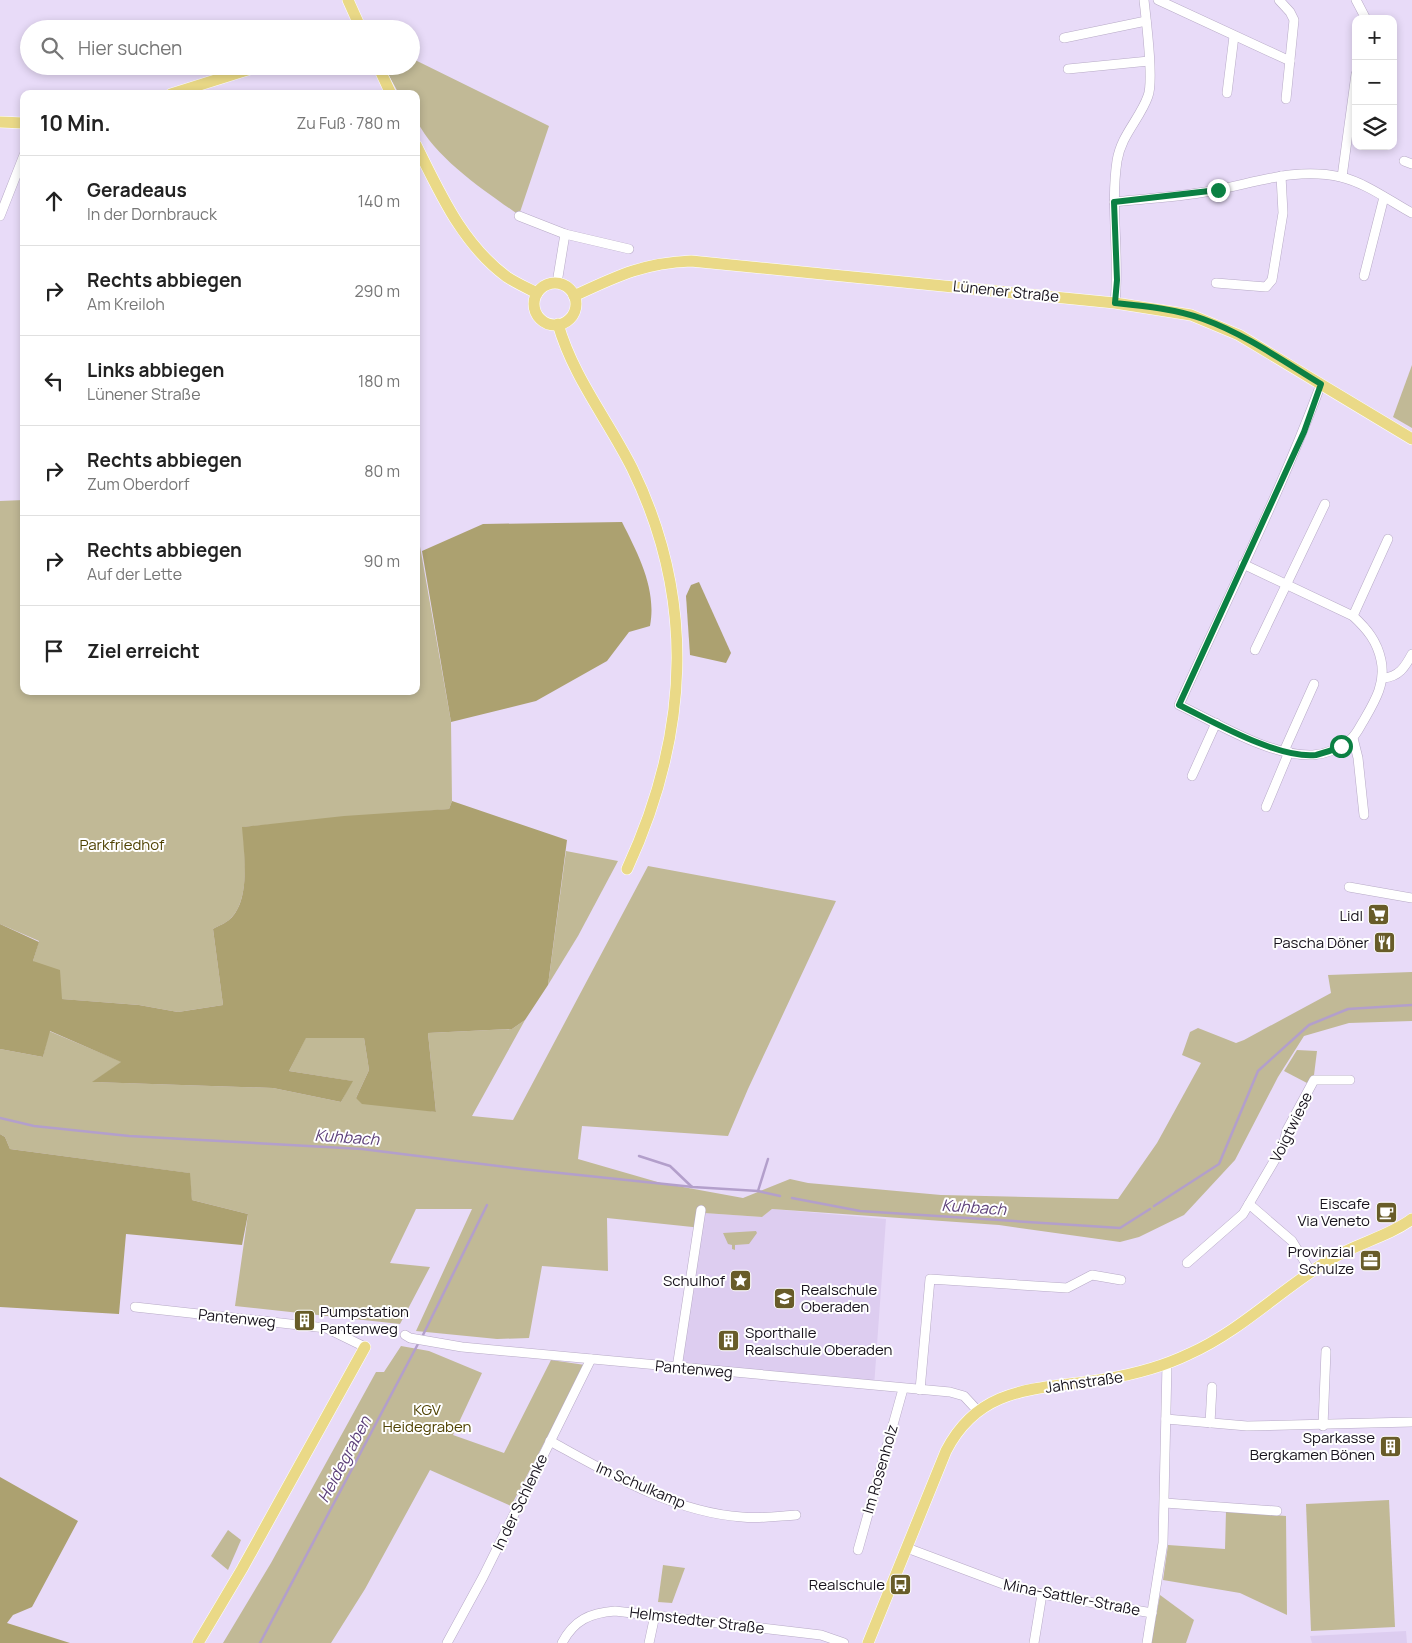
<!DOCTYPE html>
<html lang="de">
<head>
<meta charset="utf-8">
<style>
	body { margin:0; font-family:Manrope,sans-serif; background:#f6f6f6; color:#222 }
	.controls { position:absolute; right:15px; top:15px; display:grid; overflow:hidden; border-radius:10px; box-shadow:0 2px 8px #0003 }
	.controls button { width:45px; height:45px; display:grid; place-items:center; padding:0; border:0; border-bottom:1px solid #e0e0e0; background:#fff; color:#222; font:25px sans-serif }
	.stop { position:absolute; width:15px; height:15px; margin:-11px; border:4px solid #0b8043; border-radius:50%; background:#fff }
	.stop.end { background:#0b8043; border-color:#fff; box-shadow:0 1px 5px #0008 }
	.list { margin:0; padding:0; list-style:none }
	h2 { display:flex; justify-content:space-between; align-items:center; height:65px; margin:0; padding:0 20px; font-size:21px }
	h2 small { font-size:16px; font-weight:400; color:#767676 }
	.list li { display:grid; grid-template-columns:32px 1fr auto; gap:15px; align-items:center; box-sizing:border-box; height:90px; padding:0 20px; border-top:1px solid #e0e0e0 }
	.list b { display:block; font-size:19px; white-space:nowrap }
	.list p { margin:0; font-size:16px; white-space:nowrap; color:#767676 }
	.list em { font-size:16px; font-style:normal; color:#767676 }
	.icon { flex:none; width:28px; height:28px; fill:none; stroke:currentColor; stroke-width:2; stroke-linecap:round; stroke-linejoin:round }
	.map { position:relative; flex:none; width:1412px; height:1643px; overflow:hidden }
	.search { position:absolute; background:#fff; box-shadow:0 2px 8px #0003; left:20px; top:20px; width:400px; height:55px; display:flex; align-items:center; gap:12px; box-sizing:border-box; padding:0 18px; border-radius:28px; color:#767676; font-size:19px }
	.panel { position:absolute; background:#fff; box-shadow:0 2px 8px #0003; left:20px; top:90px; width:400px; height:605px; border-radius:10px }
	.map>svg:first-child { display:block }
	.built { fill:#ddcdf0 }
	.green { fill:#c1b996 }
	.forest { fill:#aca170 }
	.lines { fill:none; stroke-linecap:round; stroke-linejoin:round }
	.stream { stroke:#b39fcb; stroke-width:2.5 }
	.minor-casing { stroke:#b7aac6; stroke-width:10 }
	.major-casing { stroke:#fff; stroke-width:12 }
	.minor { stroke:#fff; stroke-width:9 }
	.major { stroke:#ead987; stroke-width:11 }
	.route { stroke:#0b8043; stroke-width:6 }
	.labels { text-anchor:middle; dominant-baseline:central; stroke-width:4; stroke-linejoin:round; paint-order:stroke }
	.street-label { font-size:15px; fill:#17121c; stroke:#fff }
	.park-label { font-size:15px; fill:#504303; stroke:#fff }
	.poi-label { font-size:15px; fill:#17121c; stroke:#fff; text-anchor:end }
	.water-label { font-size:16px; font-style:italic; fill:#5d407a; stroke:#fff }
</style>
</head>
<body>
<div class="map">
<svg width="1412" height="1643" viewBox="0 0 1412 1643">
	<rect width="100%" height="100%" fill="#e8dbf8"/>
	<g class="built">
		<path d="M772 1209 886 1219 874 1387 679 1368 704 1213 762 1217Z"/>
		<path d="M1406 1631 1407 1643H1312L1310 1636Z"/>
	</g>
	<g class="green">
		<path d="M411 58 549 126 519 215C486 192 435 158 417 121 414 114 416 101 416 94H399L387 72 395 66H411Z"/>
		<path d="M1412 365V428L1393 417Z"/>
		<path d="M24 500V691H416V524L451 722 452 801 449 809 243 827C244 853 251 900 230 919 226 923 218 926 213 929L223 1005 178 1012 139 1005 61 999 33 961 39 941 0 924V501Z"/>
		<path d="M566 851 618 861 578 936 548 985Z"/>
		<path d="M648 866 836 901 748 1089 728 1136 582 1126 578 1159 661 1183 743 1198 790 1179 808 1183 941 1195 1118 1199 1157 1143 1201 1063 1182 1055 1190 1032 1198 1028 1236 1043 1244 1040 1331 993 1328 975 1412 972V1021L1349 1023 1304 1036 1278 1077 1235 1160 1184 1215 1139 1237 1120 1242 999 1225 772 1209 762 1217 704 1213 702 1228 607 1218 608 1271 542 1266 529 1338 497 1339 416 1331 472 1209H416L390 1263 430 1267 400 1324 235 1306 248 1214 192 1200 189 1173 10 1149 5 1137 0 1134V1049L43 1057 49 1031 122 1062 93 1082 273 1088 341 1102 352 1081 289 1071 306 1037 364 1038 369 1070 356 1098 436 1112 428 1033 512 1029 525 1020 472 1116 513 1120Z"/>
		<path d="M1297 1050 1317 1051 1314 1075 1307 1083 1284 1071Z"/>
		<path d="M756 1231 757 1233 749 1244 735 1245V1250L732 1249V1245L728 1244 723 1233Z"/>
		<path d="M401 1346 429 1351 482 1373 453 1435 504 1453 551 1360 585 1365 511 1506 430 1470 365 1589 331 1643H223L271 1563 376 1372H384Z"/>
		<path d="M1389 1500 1395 1627 1311 1631 1306 1504Z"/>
		<path d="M1226 1511 1286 1516 1287 1615 1240 1593 1163 1580 1168 1545 1225 1549Z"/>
		<path d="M228 1530 241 1540 228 1570 211 1556Z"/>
		<path d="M663 1565 685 1568 672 1603 658 1602Z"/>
		<path d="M1160 1595 1194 1620 1186 1643H1151Z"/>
	</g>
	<g class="forest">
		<path d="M622 522C638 554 657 589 650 626L629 632 607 661 536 701 451 722 422 551 483 524Z"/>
		<path d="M699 582 731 653 726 663 690 655 686 596 691 585Z"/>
		<path d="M452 801 567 840 548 985 525 1020 512 1029 428 1033 436 1112 362 1104 356 1098 369 1070 364 1038H306L289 1071 353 1081 341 1102 273 1088 92 1082 121 1062 50 1031 43 1057 0 1049V924L39 942 33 961 60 970 62 999 139 1005 178 1012 223 1005 213 929C218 926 226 923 230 919 251 900 244 853 242 827L344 816 449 809Z"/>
		<path d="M0 1134 5 1137 10 1149 190 1173 192 1200 248 1214 242 1245 126 1234 119 1314 0 1307Z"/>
		<path d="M0 1477 78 1521 32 1607 13 1615 7 1623 70 1643H0Z"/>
	</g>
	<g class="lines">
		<g class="stream">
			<path d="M0 1118 34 1126 129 1136 362 1149 522 1169 693 1187 758 1191 780 1196"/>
			<path d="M639 1156 670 1166 692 1187"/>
			<path d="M758 1191 768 1159"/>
			<path d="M792 1198 860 1211 1120 1228 1150 1209"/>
			<path d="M1154 1206 1219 1164 1258 1071 1309 1025 1348 1009 1412 1005"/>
			<path d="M422 1337 487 1205"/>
			<path d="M260 1643 419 1342"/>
		</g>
		<defs>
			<g id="minor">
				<path d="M1158 0 1290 61"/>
				<path d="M1279 0 1290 12 1294 20 1286 99"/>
				<path d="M1356 0 1366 19"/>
				<path d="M1064 38 1146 21"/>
				<path d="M1068 69 1149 61"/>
				<path d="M1227 93 1234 36"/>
				<path d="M1404 161 1412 164"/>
				<path d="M1342 177 1356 74"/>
				<path d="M1114 202C1148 198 1183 197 1216 190 1258 182 1297 167 1341 177 1366 183 1390 201 1412 213"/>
				<path d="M0 216 24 155"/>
				<path d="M519 216 565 234 629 249"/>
				<path d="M1364 276 1384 197"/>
				<path d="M557 283 565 234"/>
				<path d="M1216 283 1266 287 1272 280 1283 213 1281 176"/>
				<path d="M1115 303C1120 255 1110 208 1117 161 1121 135 1140 119 1148 96 1154 80 1146 19 1144 0"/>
				<path d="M1243 564 1353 616C1367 629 1377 641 1381 660 1386 683 1375 701 1364 720 1360 726 1357 734 1351 739 1341 747 1327 754 1313 755 1271 757 1217 723 1179 705 1227 599 1280 494 1321 384"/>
				<path d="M1353 616 1388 539"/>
				<path d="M1255 650 1325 504"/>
				<path d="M1383 678C1399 677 1405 667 1412 654"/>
				<path d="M1353 738 1358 758 1364 815"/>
				<path d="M1284 751 1314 684"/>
				<path d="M1192 776 1216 723"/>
				<path d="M1266 807 1289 752"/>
				<path d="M1349 887 1412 898"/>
				<path d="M1249 1204 1292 1241 1311 1272"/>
				<path d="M1187 1263 1243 1214 1283 1146 1287 1130 1314 1080H1350"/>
				<path d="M135 1307 326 1328 365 1347"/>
				<path d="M405 1335 410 1338 462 1347 950 1392 964 1396 977 1410"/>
				<path d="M677 1368 701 1210"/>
				<path d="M920 1390 930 1279 1067 1288 1092 1275 1121 1280"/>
				<path d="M1166 1419 1247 1426 1412 1422"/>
				<path d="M1210 1423 1212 1387"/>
				<path d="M1323 1426 1326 1351"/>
				<path d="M550 1441C610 1474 673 1512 742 1517 760 1519 779 1516 796 1515"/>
				<path d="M1165 1503 1277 1511"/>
				<path d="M907 1548 1011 1587 1042 1594 1152 1613"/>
				<path d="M858 1550 903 1389"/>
				<path d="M447 1643 483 1577 591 1359"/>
				<path d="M562 1643C574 1620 590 1613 615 1611L821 1635 844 1643"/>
				<path d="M649 1643 655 1615"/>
				<path d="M1034 1643 1042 1594"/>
				<path d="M1147 1643 1163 1543 1167 1364"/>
			</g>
			<g id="major">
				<path d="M348 0 361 29"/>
				<path d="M378 66 391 94"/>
				<path d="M171 94 260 66"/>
				<path d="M0 122 24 123"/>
				<path d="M416 145C440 193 462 244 507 277 516 283 527 288 537 293"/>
				<circle cx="555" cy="304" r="21"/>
				<path d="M574 296C617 276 643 263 691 261L1115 303 1191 315 1239 335 1412 439"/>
				<path d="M558 324C573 377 608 420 632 468 697 601 688 737 627 869"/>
				<path d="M198 1643 242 1569 365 1347"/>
				<path d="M868 1643 946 1451C981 1383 1040 1390 1106 1379 1135 1374 1162 1367 1189 1354 1241 1331 1282 1288 1331 1259 1357 1243 1388 1237 1412 1219"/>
			</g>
		</defs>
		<use href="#minor" class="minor-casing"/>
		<use href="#major" class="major-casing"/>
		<use href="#minor" class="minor"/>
		<use href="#major" class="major"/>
	</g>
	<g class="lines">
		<path class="route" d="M1218 190 1114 202 1117 280 1115 303C1144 306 1175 309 1203 319 1245 334 1283 361 1321 384L1304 432 1179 705C1214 722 1278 759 1316 755 1325 753 1333 750 1341 746"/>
	</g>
	<defs>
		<symbol id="supermarket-square" viewBox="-11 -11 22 22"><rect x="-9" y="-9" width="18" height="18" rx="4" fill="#685c29" stroke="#fff"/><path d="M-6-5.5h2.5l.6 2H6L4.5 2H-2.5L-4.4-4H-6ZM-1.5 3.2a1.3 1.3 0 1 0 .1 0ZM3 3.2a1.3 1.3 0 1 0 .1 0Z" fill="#fff"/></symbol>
		<symbol id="restaurant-square" viewBox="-11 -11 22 22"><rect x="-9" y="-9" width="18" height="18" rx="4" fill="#685c29" stroke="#fff"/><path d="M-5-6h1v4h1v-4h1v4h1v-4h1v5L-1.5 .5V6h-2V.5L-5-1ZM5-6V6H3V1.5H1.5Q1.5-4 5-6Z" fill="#fff"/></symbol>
		<symbol id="cafe-square" viewBox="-11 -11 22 22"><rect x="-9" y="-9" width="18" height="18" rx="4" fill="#685c29" stroke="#fff"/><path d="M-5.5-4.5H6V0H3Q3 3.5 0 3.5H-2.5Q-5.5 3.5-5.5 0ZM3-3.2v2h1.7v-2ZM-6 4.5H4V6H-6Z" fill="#fff"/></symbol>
		<symbol id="office-square" viewBox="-11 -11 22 22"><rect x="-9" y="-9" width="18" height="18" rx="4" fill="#685c29" stroke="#fff"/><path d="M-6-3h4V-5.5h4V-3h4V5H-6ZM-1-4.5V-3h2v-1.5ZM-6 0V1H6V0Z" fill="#fff"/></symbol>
		<symbol id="sight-square" viewBox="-11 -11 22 22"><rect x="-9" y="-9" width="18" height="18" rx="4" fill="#685c29" stroke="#fff"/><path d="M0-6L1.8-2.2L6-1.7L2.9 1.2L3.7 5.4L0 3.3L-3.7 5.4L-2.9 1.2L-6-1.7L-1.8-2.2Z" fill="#fff"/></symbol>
		<symbol id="school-square" viewBox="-11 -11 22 22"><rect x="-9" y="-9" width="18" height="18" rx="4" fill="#685c29" stroke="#fff"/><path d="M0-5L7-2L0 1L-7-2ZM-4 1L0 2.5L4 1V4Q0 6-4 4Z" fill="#fff"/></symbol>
		<symbol id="building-square" viewBox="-11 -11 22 22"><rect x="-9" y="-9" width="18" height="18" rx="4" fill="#685c29" stroke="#fff"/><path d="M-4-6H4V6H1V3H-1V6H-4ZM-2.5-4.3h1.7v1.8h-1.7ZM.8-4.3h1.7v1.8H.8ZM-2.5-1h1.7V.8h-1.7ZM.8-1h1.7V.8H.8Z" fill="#fff"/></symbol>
		<symbol id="bus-square" viewBox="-11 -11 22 22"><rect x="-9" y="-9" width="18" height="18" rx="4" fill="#685c29" stroke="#fff"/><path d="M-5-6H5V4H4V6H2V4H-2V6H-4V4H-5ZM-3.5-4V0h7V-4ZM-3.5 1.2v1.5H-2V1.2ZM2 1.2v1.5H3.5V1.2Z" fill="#fff"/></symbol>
	</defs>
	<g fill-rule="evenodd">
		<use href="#supermarket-square" x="1366" y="902" width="25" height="25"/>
		<use href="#restaurant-square" x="1372" y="930" width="25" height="25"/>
		<use href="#cafe-square" x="1374" y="1200" width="25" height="25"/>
		<use href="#office-square" x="1358" y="1248" width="25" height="25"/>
		<use href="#sight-square" x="728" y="1268" width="25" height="25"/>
		<use href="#school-square" x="772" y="1286" width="25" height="25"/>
		<use href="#building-square" x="292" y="1308" width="25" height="25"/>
		<use href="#building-square" x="716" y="1328" width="25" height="25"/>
		<use href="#building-square" x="1378" y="1434" width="25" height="25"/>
		<use href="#bus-square" x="888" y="1572" width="25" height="25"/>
	</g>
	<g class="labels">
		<g class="street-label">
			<text transform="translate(1006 291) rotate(6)">Lünener Straße</text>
			<text transform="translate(1291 1127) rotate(-64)">Voigtwiese</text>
			<text transform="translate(237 1318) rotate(6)">Pantenweg</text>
			<text transform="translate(694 1369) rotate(5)">Pantenweg</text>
			<text transform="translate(1084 1382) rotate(-8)">Jahnstraße</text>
			<text transform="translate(880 1469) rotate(-74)">Im Rosenholz</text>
			<text transform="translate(641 1485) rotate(23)">Im Schulkamp</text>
			<text transform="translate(520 1502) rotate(-64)">In der Schlenke</text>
			<text transform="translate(1072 1597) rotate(11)">Mina-Sattler-Straße</text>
			<text transform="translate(697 1620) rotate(7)">Helmstedter Straße</text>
		</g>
		<g class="park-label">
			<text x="122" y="844">Parkfriedhof</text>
			<text x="427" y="1409">KGV<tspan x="427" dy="17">Heidegraben</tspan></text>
		</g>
		<g class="poi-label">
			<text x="1363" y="915">Lidl</text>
			<text x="1369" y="942">Pascha Döner</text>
			<text x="1370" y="1203">Eiscafe<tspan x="1370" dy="17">Via Veneto</tspan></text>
			<text x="1354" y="1251">Provinzial<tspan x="1354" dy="17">Schulze</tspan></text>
			<text x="725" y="1280">Schulhof</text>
			<text x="801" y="1289" text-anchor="start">Realschule<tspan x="801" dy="17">Oberaden</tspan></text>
			<text x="320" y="1311" text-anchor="start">Pumpstation<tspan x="320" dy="17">Pantenweg</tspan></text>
			<text x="745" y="1332" text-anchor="start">Sporthalle<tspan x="745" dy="17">Realschule Oberaden</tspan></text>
			<text x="1375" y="1437">Sparkasse<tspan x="1375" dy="17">Bergkamen Bönen</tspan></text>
			<text x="885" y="1584">Realschule</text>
		</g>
		<g class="water-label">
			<text transform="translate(347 1137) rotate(4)">Kuhbach</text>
			<text transform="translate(974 1207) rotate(4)">Kuhbach</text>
			<text transform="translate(344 1459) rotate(-62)">Heidegraben</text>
		</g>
	</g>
</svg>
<div class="controls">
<button>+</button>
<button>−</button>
<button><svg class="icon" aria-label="layers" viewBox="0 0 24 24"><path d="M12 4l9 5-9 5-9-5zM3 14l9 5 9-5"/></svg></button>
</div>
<div class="stop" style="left:1341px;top:746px"></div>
<div class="stop end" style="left:1218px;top:190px"></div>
<div class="search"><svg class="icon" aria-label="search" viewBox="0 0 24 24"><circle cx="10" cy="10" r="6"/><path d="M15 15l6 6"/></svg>Hier suchen</div>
<section class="panel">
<h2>10 Min.<small>Zu Fuß · 780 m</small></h2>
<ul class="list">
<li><svg class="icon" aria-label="ahead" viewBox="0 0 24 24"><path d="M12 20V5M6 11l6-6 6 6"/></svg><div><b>Geradeaus</b><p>In der Dornbrauck</p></div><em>140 m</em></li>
<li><svg class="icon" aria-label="right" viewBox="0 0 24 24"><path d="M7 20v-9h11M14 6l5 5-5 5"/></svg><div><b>Rechts abbiegen</b><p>Am Kreiloh</p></div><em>290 m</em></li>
<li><svg class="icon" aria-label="left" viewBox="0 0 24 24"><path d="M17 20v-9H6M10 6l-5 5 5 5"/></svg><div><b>Links abbiegen</b><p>Lünener Straße</p></div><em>180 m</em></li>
<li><svg class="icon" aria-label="right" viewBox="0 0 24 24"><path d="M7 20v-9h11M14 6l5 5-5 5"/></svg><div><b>Rechts abbiegen</b><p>Zum Oberdorf</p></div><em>80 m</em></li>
<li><svg class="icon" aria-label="right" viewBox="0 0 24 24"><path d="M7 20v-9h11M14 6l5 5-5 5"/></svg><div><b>Rechts abbiegen</b><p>Auf der Lette</p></div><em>90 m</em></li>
<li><svg class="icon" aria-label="arrive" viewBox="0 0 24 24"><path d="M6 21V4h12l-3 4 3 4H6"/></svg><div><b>Ziel erreicht</b></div></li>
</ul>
</section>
</div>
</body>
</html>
